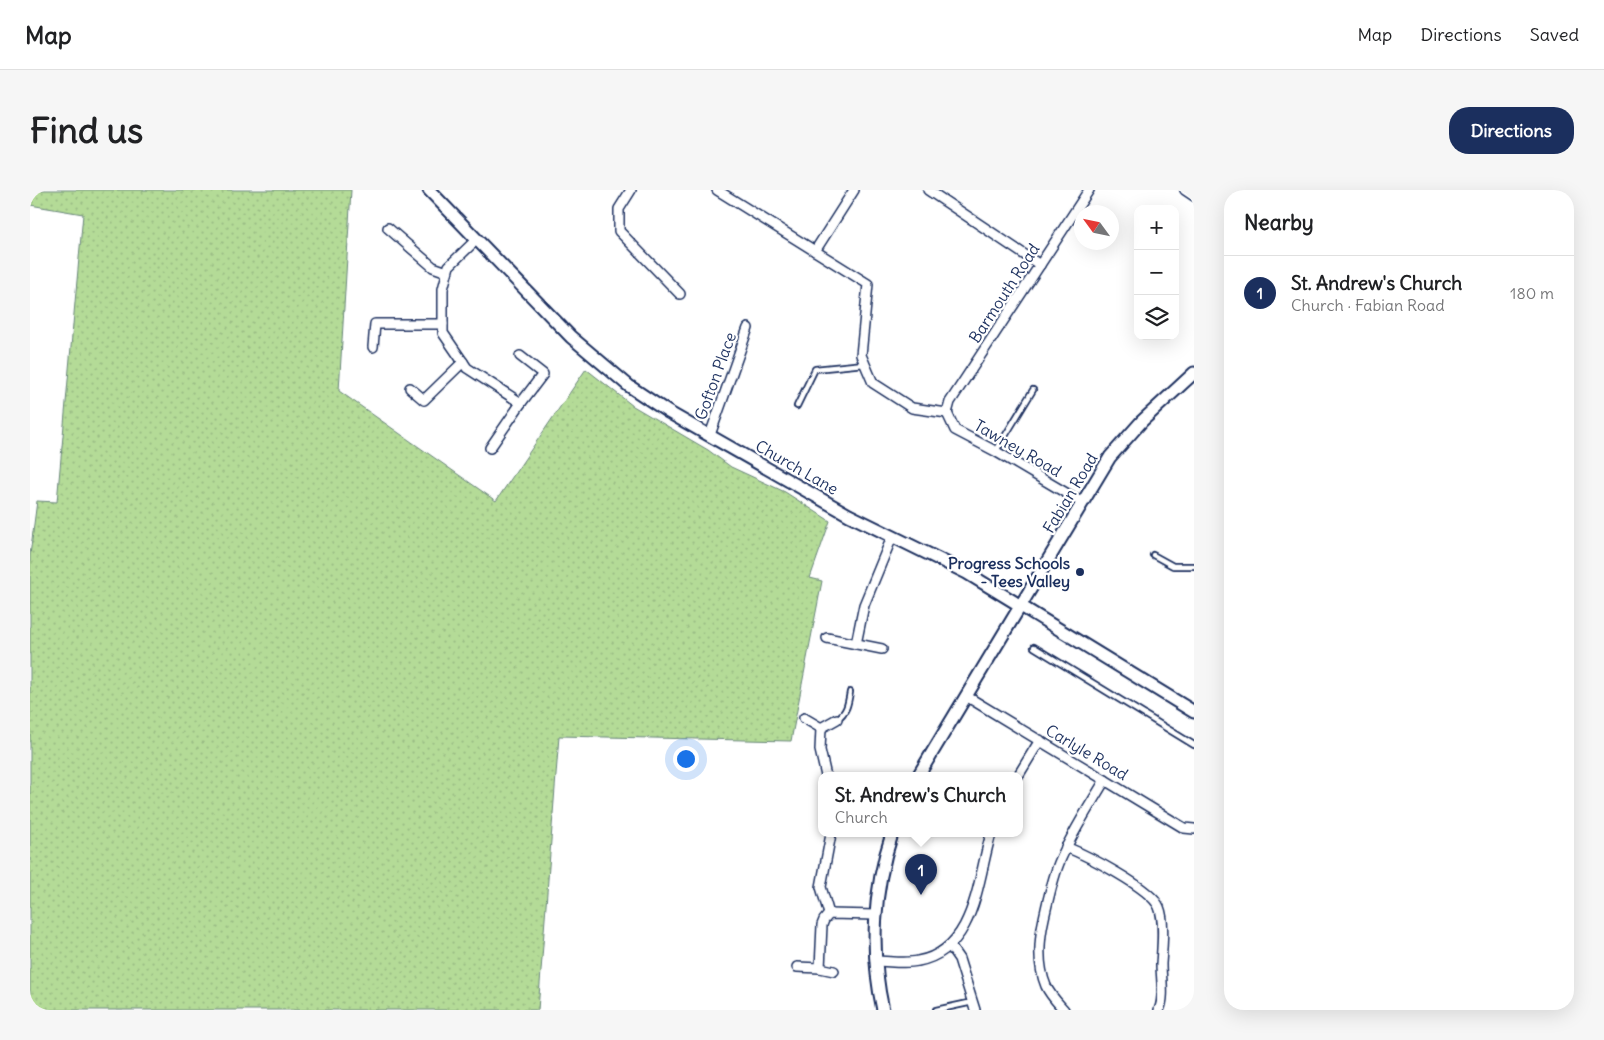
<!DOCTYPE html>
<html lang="en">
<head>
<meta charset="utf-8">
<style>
	body { margin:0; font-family:Delius,sans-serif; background:#f6f6f6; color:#202124 }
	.controls { position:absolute; right:15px; top:15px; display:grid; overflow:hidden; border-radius:10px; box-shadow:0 5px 20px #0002 }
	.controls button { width:45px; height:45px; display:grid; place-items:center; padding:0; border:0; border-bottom:1px solid #e0e0e0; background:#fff; color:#202124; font:25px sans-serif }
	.compass { position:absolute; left:1044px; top:15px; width:45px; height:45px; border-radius:50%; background:#fff; box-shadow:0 5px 20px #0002; rotate:303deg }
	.you { position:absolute; left:655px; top:568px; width:18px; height:18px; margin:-12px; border:4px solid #fff; border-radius:50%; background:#1a73e8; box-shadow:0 0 0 8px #1a73e833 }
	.badge { display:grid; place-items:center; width:32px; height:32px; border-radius:50%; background:#1b2f5e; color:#fff; font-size:16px; font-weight:700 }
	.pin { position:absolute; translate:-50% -41px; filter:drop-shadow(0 1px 2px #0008) }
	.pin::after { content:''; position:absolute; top:26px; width:18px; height:15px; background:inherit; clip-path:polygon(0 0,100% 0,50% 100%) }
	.popup { position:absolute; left:788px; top:582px; width:205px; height:65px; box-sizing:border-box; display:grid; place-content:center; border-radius:10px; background:#fff; filter:drop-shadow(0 1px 4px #0005); font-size:16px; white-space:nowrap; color:#757577 }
	.popup b { font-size:19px; color:#202124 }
	.popup::after { content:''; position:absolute; left:50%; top:100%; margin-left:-10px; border:10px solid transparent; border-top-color:#fff }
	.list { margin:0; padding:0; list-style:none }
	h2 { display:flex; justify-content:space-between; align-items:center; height:65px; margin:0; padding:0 20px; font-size:21px }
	h2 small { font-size:16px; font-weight:400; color:#757577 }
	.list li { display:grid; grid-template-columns:32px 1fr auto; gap:15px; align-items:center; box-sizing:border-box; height:75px; padding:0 20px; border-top:1px solid #e0e0e0 }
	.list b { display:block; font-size:19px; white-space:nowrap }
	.list p { margin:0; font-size:16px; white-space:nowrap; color:#757577 }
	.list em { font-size:16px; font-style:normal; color:#757577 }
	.icon { flex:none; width:28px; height:28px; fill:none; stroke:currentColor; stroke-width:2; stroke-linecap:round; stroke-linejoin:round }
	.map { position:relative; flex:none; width:1164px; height:820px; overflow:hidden; border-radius:20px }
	header { display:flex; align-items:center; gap:30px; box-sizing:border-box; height:70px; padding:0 25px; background:#fff; border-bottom:1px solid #e0e0e0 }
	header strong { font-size:24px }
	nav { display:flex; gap:28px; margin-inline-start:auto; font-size:18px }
	.intro { display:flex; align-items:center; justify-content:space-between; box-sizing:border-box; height:120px; padding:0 30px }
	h1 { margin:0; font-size:35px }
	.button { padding:12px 22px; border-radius:20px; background:#1b2f5e; color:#fff; font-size:18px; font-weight:700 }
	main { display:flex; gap:30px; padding:0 30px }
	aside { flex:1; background:#fff; border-radius:20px; box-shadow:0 5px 20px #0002 }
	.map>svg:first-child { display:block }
	.park { fill:url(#park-dots); stroke:#68857a }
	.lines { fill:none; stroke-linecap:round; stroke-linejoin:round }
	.lane-casing { stroke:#1b2f5e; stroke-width:8 }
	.street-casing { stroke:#1b2f5e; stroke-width:12 }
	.secondary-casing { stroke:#1b2f5e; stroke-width:15 }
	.lane { stroke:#fff; stroke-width:4.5 }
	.street { stroke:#fff; stroke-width:9 }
	.secondary { stroke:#fff; stroke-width:11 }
	.poi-dot { fill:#1b2f5e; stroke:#fff; stroke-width:2 }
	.labels { text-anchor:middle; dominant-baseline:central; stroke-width:4.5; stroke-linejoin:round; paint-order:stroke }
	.street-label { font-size:16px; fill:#1b2f5e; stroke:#fff }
	.poi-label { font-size:16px; font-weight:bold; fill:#1b2f5e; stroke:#fff; text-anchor:end }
</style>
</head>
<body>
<header>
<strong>Map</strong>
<nav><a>Map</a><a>Directions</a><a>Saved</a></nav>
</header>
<div class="intro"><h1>Find us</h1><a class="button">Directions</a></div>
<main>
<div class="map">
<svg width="1164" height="820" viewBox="0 0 1164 820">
	<defs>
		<pattern id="park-dots" width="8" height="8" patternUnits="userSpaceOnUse" patternTransform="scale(1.25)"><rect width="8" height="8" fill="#b4db97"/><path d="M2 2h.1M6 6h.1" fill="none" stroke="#9abc85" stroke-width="1.8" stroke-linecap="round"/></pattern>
	</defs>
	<rect width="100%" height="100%" fill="#fff"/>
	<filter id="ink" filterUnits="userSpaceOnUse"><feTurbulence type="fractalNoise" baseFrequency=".02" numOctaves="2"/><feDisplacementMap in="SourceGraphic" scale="10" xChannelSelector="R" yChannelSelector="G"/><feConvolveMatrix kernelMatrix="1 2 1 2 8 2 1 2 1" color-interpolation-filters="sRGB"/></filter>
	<g filter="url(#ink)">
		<path class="park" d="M0 0H321L309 201 466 311 556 179 603 216 678 260 701 277 755 302 800 331 780 388 792 391 761 551 529 546 508 820H0V365L7 311 27 312 53 24 0 15Z"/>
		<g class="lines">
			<defs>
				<g id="lane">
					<path d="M767 216 785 179 834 174"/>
					<path d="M966 261 1003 200"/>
					<path d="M1123 365 1143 376H1164"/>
					<path d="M1004 457 1164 555"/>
					<path d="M807 529C817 522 818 514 820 502"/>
					<path d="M906 820 943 812"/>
				</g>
				<g id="street">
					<path d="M601 0 589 19V41L650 104"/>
					<path d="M687 0 838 94 831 165 843 193 882 218 917 223"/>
					<path d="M898 0 1010 75"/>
					<path d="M1155 0 1164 6"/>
					<path d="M358 38 403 77 417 82"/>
					<path d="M447 49 419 76 413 99V143L437 178 491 213 460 258"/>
					<path d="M785 61 824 0"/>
					<path d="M343 157 345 134H413"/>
					<path d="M490 166 513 184 491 213"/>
					<path d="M380 198 394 210 433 172"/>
					<path d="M917 223 920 212 1059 0"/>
					<path d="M917 223 925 240 965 261 1053 313"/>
					<path d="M680 245 718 138"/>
					<path d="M797 448 852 459"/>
					<path d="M826 454 834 415 862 347"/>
					<path d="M936 506 1154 638 1164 639"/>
					<path d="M774 528 791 538 790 560 796 586"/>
					<path d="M791 538 807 529"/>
					<path d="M988 586 1010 550"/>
					<path d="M1036 657C1056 665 1121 698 1129 717 1135 731 1132 758 1131 774 1131 788 1135 808 1129 820"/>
					<path d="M799 724 791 697 801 644"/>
					<path d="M920 756 929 769 945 820"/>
					<path d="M846 771C859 771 875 774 888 771 946 760 947 690 961 644"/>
					<path d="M767 777 790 778 792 735 794 730 799 724 846 725"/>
					<path d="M790 778 804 781"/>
					<path d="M1034 820C1027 812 1020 805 1016 796 1007 774 1009 750 1014 728 1018 710 1022 691 1029 673 1041 644 1059 617 1075 590"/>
				</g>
				<g id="secondary">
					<path d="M399 0 541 147 599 196 638 222 819 325 937 383 1164 522"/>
					<path d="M888 586 1080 267 1112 231 1164 183"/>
					<path d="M853 820C840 762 843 700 862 644"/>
				</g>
			</defs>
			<use href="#lane" class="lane-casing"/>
			<use href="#street" class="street-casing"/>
			<use href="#secondary" class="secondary-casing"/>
			<use href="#lane" class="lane"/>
			<use href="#street" class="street"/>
			<use href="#secondary" class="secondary"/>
		</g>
	</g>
	<circle class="poi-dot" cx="1050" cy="382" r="5"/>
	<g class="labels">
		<g class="street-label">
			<text transform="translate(974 103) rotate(-57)">Barmouth Road</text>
			<text transform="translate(685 186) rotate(-70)">Gofton Place</text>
			<text transform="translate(988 258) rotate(30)">Tawney Road</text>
			<text transform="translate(767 277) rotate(30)">Church Lane</text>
			<text transform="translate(1040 303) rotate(-59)">Fabian Road</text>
			<text transform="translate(1057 562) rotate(31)">Carlyle Road</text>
		</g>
		<g class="poi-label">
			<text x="1040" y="373">Progress Schools<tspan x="1040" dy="18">- Tees Valley</tspan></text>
		</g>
	</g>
</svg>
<div class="controls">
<button>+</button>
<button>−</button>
<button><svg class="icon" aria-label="layers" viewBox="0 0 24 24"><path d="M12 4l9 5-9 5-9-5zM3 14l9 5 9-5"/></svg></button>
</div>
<svg class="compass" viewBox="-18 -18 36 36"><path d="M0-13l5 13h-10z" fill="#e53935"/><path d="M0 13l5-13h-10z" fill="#757577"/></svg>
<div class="you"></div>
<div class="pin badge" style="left:891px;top:705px">1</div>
<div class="popup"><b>St. Andrew's Church</b>Church</div>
</div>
<aside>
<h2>Nearby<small></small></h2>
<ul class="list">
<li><span class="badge">1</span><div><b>St. Andrew's Church</b><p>Church · Fabian Road</p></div><em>180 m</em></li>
</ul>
</aside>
</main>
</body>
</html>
